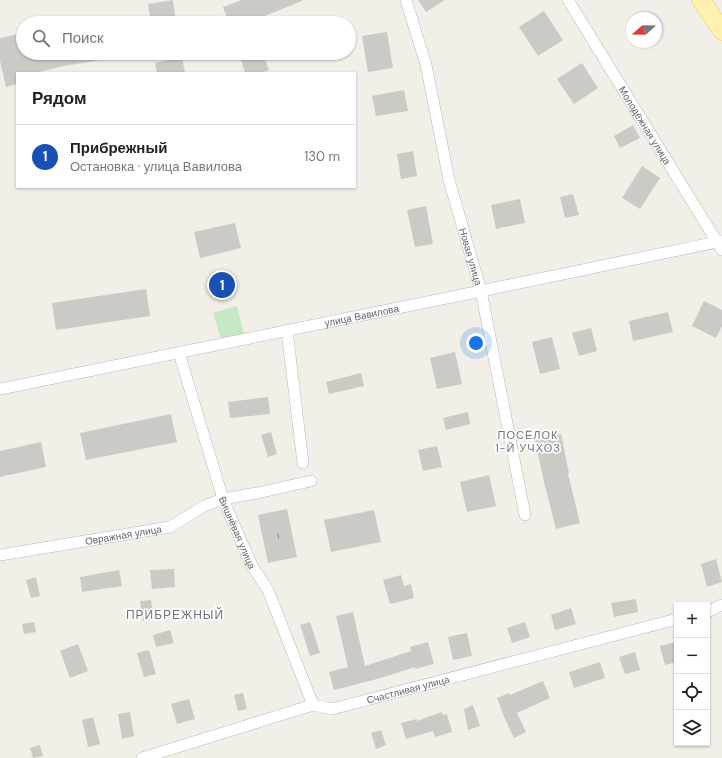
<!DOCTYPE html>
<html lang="ru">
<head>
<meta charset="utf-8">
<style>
	body { margin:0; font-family:"DM Sans",sans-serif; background:#f6f6f6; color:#222 }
	.controls { position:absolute; right:12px; bottom:12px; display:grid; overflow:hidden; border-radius:0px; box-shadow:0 1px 3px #0004 }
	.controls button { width:36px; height:36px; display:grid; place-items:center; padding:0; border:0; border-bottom:1px solid #e0e0e0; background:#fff; color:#222; font:20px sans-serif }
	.compass { position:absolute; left:626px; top:12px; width:36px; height:36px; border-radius:50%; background:#fff; box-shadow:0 1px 3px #0004; rotate:250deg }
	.you { position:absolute; left:476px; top:343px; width:14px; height:14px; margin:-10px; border:3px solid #fff; border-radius:50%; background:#1a73e8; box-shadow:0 0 0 6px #1a73e833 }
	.badge { display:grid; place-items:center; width:26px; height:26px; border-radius:50%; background:#d93025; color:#fff; font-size:13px; font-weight:700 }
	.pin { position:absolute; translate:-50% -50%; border:2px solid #fff; box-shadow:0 1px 4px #0006 }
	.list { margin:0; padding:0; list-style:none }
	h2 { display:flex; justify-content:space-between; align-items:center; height:52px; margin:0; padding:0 16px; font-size:17px }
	h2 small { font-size:13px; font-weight:400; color:#767676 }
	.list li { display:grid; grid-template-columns:26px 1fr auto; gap:12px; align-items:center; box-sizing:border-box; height:64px; padding:0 16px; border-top:1px solid #e0e0e0 }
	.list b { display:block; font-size:15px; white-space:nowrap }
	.list p { margin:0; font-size:13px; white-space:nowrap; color:#767676 }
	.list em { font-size:13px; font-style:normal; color:#767676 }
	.icon { flex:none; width:22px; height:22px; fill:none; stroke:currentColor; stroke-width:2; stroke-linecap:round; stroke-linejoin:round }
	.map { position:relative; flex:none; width:722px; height:758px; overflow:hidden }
	.search { position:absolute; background:#fff; box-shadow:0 1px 3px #0004; left:16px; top:16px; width:340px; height:44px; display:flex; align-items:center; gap:10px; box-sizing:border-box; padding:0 14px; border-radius:22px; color:#767676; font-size:15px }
	.panel { position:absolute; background:#fff; box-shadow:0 1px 3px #0004; left:16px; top:72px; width:340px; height:116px; border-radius:0px }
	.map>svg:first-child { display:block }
	.green { fill:#c5e8c5 }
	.building { fill:#cccac5 }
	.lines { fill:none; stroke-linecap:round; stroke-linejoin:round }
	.street-casing { stroke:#b5b8bc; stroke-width:12 }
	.primary-casing { stroke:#f2c960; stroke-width:19 }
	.street { stroke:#fff; stroke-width:11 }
	.primary { stroke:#fff2af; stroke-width:18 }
	.labels { text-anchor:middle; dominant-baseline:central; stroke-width:3.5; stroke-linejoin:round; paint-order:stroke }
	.number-label { font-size:8px; fill:#7a7d7f }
	.street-label { font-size:10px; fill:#5f6368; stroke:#fff }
	.neighbourhood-label { font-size:11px; letter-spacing:1px; fill:#70757a; stroke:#fff }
	.quarter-label { font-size:12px; letter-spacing:1px; fill:#70757a; stroke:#fff }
</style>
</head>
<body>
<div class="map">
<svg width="722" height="758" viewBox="0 0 722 758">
	<rect width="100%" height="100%" fill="#f1efe8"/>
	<path class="green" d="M237 306 244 334 221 340 213 313Z"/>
	<g class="building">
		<path d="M173 0 176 23H151L148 4Z"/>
		<path d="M242 0H302V1L247 23H229L223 7Z"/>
		<path d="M418 0H445L426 12Z"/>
		<path d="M544 11 563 40 538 56 519 27Z"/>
		<path d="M387 32 393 68 368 72 362 36Z"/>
		<path d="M23 33V53H111L112 58 64 66 35 73H17V84L6 87 0 61V38Z"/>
		<path d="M239 53H263L269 70 260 73H245Z"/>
		<path d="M182 57 185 73H157L155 63Z"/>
		<path d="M582 63 598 88 574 104 557 79Z"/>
		<path d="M404 90 408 111 376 116 372 96Z"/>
		<path d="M633 125 640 138 620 148 614 136Z"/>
		<path d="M413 151 417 176 401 179 397 154Z"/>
		<path d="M642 166 660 178 640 209 622 198Z"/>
		<path d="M573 194 579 215 565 218 560 197Z"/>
		<path d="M520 199 525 223 496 229 491 205Z"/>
		<path d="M426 206 433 244 415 247 407 210Z"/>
		<path d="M235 223 241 248 200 258 194 232Z"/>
		<path d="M146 289 150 316 56 330 52 303Z"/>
		<path d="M704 301 722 310V326L716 338 692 326Z"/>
		<path d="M668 312 673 332 633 341 629 321Z"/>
		<path d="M591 328 597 351 579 356 572 333Z"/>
		<path d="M552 337 560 369 540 374 532 342Z"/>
		<path d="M455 352 462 384 437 389 430 358Z"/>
		<path d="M361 373 364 386 329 394 326 382Z"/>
		<path d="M268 397 270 414 230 418 228 402Z"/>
		<path d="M468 412 470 424 446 430 443 418Z"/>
		<path d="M171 414 177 442 86 460 80 433Z"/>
		<path d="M271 432 277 454 268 457 261 435Z"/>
		<path d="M561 434 569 473 568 474 580 523 556 529 544 482 535 440Z"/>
		<path d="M41 442 46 467 0 477V451Z"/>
		<path d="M437 446 442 467 423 471 418 450Z"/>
		<path d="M489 475 496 506 467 512 460 482Z"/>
		<path d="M287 509 297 557 268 563 258 515Z"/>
		<path d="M374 510 381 542 331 552 324 520Z"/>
		<path d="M716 559 722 582 707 587 701 564Z"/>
		<path d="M174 569 175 587 152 589 150 570Z"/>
		<path d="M119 570 122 586 82 592 80 577Z"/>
		<path d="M401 575 404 586 411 584 414 598 390 604 383 580Z"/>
		<path d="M36 577 40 596 31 598 26 580Z"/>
		<path d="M636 599 638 612 614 617 611 603Z"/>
		<path d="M151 600 154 620 143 621 140 601Z"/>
		<path d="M571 608 576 624 555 630 551 615Z"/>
		<path d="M353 612 365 666 411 651 410 647 428 642 434 664 415 669V667L381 678 334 690 329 672 348 667 336 616Z"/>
		<path d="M34 622 36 632 24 634 22 624Z"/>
		<path d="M310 622 320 653 310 656 300 625Z"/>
		<path d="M525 622 530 637 512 643 507 628Z"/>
		<path d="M170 630 174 643 156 647 153 635Z"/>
		<path d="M467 633 472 656 453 660 448 637Z"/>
		<path d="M677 642V662L665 665 660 646Z"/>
		<path d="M78 644 88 671 70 678 60 651Z"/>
		<path d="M149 650 156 674 144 677 137 653Z"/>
		<path d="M635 652 640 670 625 674 619 657Z"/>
		<path d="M600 662 605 678 574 688 569 672Z"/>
		<path d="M543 681 550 698 517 713 526 732 514 738 505 719 497 698 509 693 510 695Z"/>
		<path d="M243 693 247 709 238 711 234 695Z"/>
		<path d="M189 699 195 719 177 724 171 704Z"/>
		<path d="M473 705 480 726 468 730 464 709Z"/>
		<path d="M130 712 134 736 122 739 118 714Z"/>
		<path d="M442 712 443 715 447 714 452 732 435 737 433 731 406 739 401 723 417 719V721Z"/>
		<path d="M93 717 100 744 88 747 82 720Z"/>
		<path d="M381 730 386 745 376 749 371 733Z"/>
		<path d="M40 745 43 756 33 758 30 748Z"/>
	</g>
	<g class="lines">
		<defs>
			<g id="street">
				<path id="s1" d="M406 0 426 65 449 180 481 291 525 515"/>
				<path id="s2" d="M568 0 722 250"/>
				<path d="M287 331 303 463"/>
				<path id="s3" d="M179 353 223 499 252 566 268 590 313 705"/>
				<path id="s4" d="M0 389 481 291 722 241"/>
				<path id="s5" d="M0 555 170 527 204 506 223 499 257 493 311 481"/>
				<path d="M707 612 722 605"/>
				<path id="s6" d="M142 758 313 705 332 709 677 619"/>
			</g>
			<path id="primary" d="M701 0 722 31"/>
		</defs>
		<use href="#street" class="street-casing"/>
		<use href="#primary" class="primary-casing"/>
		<use href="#street" class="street"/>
		<use href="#primary" class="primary"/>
	</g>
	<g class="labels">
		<g class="number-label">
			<text x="278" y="536">1</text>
		</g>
		<g class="street-label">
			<text stroke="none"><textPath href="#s2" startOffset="147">Молодёжная улица</textPath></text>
			<text stroke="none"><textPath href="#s1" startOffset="265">Новая улица</textPath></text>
			<text stroke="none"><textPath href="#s4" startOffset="369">улица Вавилова</textPath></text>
			<text stroke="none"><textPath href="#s3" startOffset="189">Вишнёвая улица</textPath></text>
			<text stroke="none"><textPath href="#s5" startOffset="125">Овражная улица</textPath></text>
			<text stroke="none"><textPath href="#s6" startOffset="277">Счастливая улица</textPath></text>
		</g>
		<g class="neighbourhood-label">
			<text x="528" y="435">ПОСЁЛОК<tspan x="528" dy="13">1-Й УЧХОЗ</tspan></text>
		</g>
		<g class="quarter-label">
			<text x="175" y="615">ПРИБРЕЖНЫЙ</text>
		</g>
	</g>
</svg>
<div class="controls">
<button>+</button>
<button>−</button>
<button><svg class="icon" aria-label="locate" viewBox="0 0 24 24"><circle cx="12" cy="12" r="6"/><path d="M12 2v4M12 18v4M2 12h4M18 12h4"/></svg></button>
<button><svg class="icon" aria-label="layers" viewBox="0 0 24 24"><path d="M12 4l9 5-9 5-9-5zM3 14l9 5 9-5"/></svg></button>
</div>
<svg class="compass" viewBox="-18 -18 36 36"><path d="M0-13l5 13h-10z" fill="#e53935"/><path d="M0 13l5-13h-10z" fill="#767676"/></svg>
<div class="you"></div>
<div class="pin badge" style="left:222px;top:285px;background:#1a4fb4">1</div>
<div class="search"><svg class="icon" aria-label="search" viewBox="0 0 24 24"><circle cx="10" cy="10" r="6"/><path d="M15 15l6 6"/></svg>Поиск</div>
<section class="panel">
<h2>Рядом<small></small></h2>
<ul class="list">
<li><span class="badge" style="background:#1a4fb4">1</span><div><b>Прибрежный</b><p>Остановка · улица Вавилова</p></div><em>130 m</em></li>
</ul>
</section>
</div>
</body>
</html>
